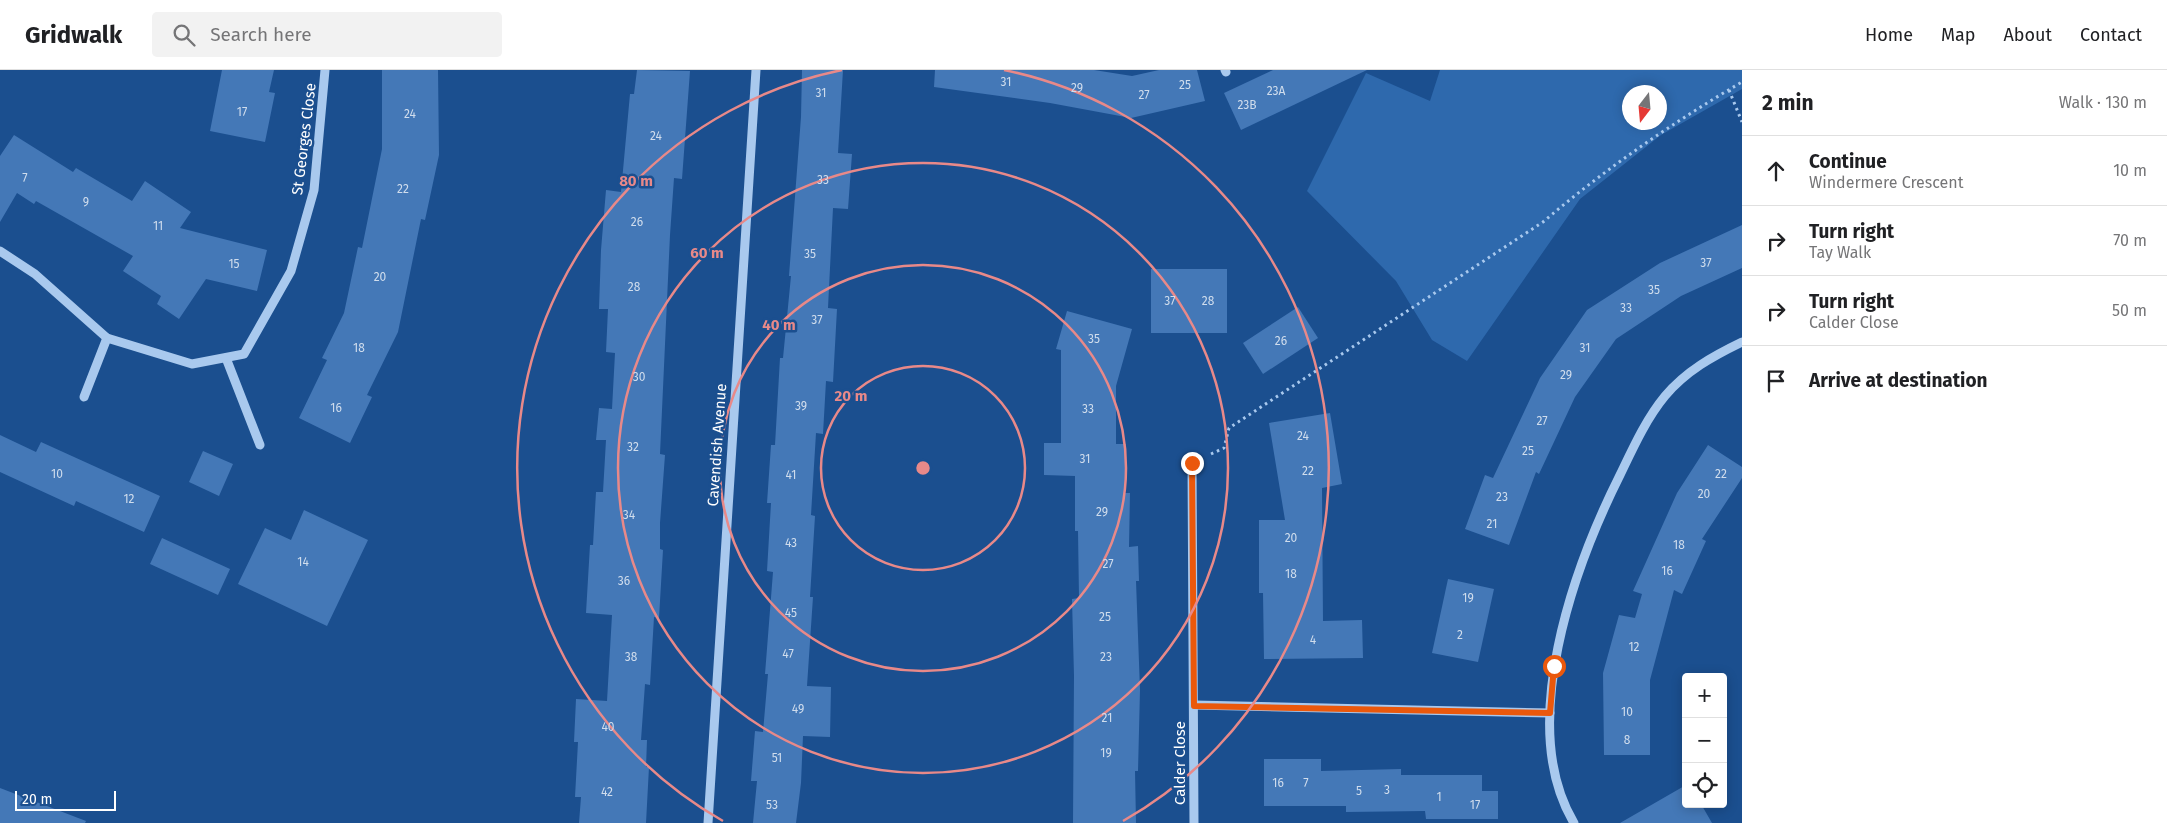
<!DOCTYPE html>
<html lang="en">
<head>
<meta charset="utf-8">
<style>
	body { margin:0; font-family:"Fira Sans",sans-serif; background:#f2f2f2; color:#202124 }
	.controls { position:absolute; right:15px; bottom:15px; display:grid; overflow:hidden; border-radius:5px; box-shadow:0 2px 12px #0003 }
	.controls button { width:45px; height:45px; display:grid; place-items:center; padding:0; border:0; border-bottom:1px solid #e0e0e0; background:#fff; color:#202124; font:25px sans-serif }
	.compass { position:absolute; left:1622px; top:15px; width:45px; height:45px; border-radius:50%; background:#fff; box-shadow:0 2px 12px #0003; rotate:196deg }
	.scale { position:absolute; left:15px; bottom:12px; width:101px; box-sizing:border-box; padding-left:5px; border:2px solid #fff; border-top:0; font-size:14px; line-height:18px; white-space:nowrap; color:#fff; -webkit-text-stroke:4px #1b4f8f; paint-order:stroke }
	.stop { position:absolute; width:15px; height:15px; margin:-11px; border:4px solid #ea580c; border-radius:50%; background:#fff }
	.stop.end { background:#ea580c; border-color:#fff; box-shadow:0 1px 5px #0008 }
	.list { margin:0; padding:0; list-style:none }
	h2 { display:flex; justify-content:space-between; align-items:center; height:65px; margin:0; padding:0 20px; font-size:21px }
	h2 small { font-size:16px; font-weight:400; color:#757577 }
	.list li { display:grid; grid-template-columns:32px 1fr auto; gap:15px; align-items:center; box-sizing:border-box; height:70px; padding:0 20px; border-top:1px solid #e0e0e0 }
	.list b { display:block; font-size:19px; white-space:nowrap }
	.list p { margin:0; font-size:16px; white-space:nowrap; color:#757577 }
	.list em { font-size:16px; font-style:normal; color:#757577 }
	.icon { flex:none; width:28px; height:28px; fill:none; stroke:currentColor; stroke-width:2; stroke-linecap:round; stroke-linejoin:round }
	.map { position:relative; flex:none; width:1742px; height:753px; overflow:hidden }
	header { display:flex; align-items:center; gap:30px; box-sizing:border-box; height:70px; padding:0 25px; background:#fff; border-bottom:1px solid #e0e0e0 }
	header strong { font-size:24px }
	nav { display:flex; gap:28px; margin-inline-start:auto; font-size:18px }
	.search { width:350px; height:45px; background:#f2f2f2; display:flex; align-items:center; gap:12px; box-sizing:border-box; padding:0 18px; border-radius:5px; color:#757577; font-size:19px }
	main { display:flex }
	aside { flex:1; background:#fff }
	.map>svg:first-child { display:block }
	.green { fill:#2e69ad; fill-rule:evenodd }
	.building { fill:#4478b7 }
	.lines { fill:none; stroke-linecap:round; stroke-linejoin:round }
	.path { stroke:#a9c9ee; stroke-width:3; stroke-dasharray:2.5 4; stroke-linecap:butt }
	.minor { stroke:#a9c9ee; stroke-width:9 }
	.route { stroke:#ea580c; stroke-width:6 }
	.ring { fill:none; stroke:#e88989; stroke-width:2.5 }
	.labels { text-anchor:middle; dominant-baseline:central; stroke-width:5; stroke-linejoin:round; paint-order:stroke }
	.number-label { font-size:12px; fill:#d0dded }
	.street-label { font-size:15px; fill:#fff; stroke:#1b4f8f }
	.centre { fill:#e88989; stroke:#1b4f8f; stroke-width:2.5 }
	.ring-label { font-size:15px; text-anchor:middle; font-weight:bold; fill:#e88989; stroke:#1b4f8f; stroke-width:5; stroke-linejoin:round; paint-order:stroke }
</style>
</head>
<body>
<header>
<strong>Gridwalk</strong>
<div class="search"><svg class="icon" aria-label="search" viewBox="0 0 24 24"><circle cx="10" cy="10" r="6"/><path d="M15 15l6 6"/></svg>Search here</div>
<nav><a>Home</a><a>Map</a><a>About</a><a>Contact</a></nav>
</header>
<main>
<div class="map">
<svg width="1742" height="753" viewBox="0 0 1742 753">
	<rect width="100%" height="100%" fill="#1b4f8f"/>
	<path class="green" d="M1440 0H1742V19L1661 65 1580 129 1467 291 1432 270 1396 211 1307 121 1366 3 1430 31ZM1630 22H1660V52H1630Z"/>
	<g class="building">
		<path d="M222 0H274L269 22 275 23 265 72 210 61Z"/>
		<path d="M382 0H438L439 85 425 150 421 149 398 262 367 325 372 327 350 373 299 348 327 290 322 288 344 243 358 177 362 178 382 79Z"/>
		<path d="M637 0 690 1 682 109 674 108 670 165 660 384 665 385 660 453V479L663 480 659 548 654 547 650 615 645 614 641 670H647L646 697H649L646 753H579L581 727H575L578 672H574L576 629 607 631 612 545 586 543 590 475H593L596 422H603L606 370H596L599 338 612 339 615 283 606 282 608 239H599L601 180 606 120 621 122 630 24H634Z"/>
		<path d="M802 0H843L838 83 852 84 848 139 833 138 828 238 837 239 833 312 826 311 823 364 816 363 811 445 815 446 810 527H813L807 616 831 617 830 667 803 666 801 713 796 753H753L757 711H751L755 661 763 662 768 604H765L773 502 767 501 771 433H767L771 375H775L780 288H783L791 206H789L801 47Z"/>
		<path d="M935 0H1094L1132 6 1159 0H1197L1205 31 1131 48 1050 33 934 17Z"/>
		<path d="M1273 0H1367L1241 60 1224 23Z"/>
		<path d="M14 65 73 102 76 98 132 131 145 111 191 142 180 158 267 180 257 221 206 209 179 249 157 234 161 226 123 201 133 186 36 131 34 134 17 123 0 152V86Z"/>
		<path d="M1742 155V198L1681 226 1616 269 1575 327 1539 404 1536 402 1509 475 1465 459 1485 405 1493 408 1540 308 1587 240 1660 193Z"/>
		<rect x="1151" y="199" width="76" height="64"/>
		<path d="M1298 237 1318 268 1263 304 1243 273Z"/>
		<path d="M1067 241 1132 259 1116 316V374H1126L1125 423H1130L1129 477 1138 476 1139 511H1136L1140 620 1138 701H1135L1136 753H1073L1074 606 1072 529 1079 528 1078 461H1075V406L1044 405V373H1061V280L1056 279Z"/>
		<path d="M1330 343 1342 414 1322 418 1323 551 1362 550 1363 588 1264 589 1263 523H1259V450H1285L1269 353Z"/>
		<path d="M0 365 36 382 41 372 160 426 144 462 76 431 74 436 0 402Z"/>
		<path d="M1708 375 1742 397V408L1702 469 1706 471 1682 524 1674 520 1650 610V685H1604L1603 603 1619 545 1635 548 1642 524 1633 521 1677 423Z"/>
		<path d="M203 381 233 394 219 426 189 412Z"/>
		<path d="M304 440 368 470 327 556 238 514 265 458 291 470Z"/>
		<path d="M162 468 230 499 218 525 150 494Z"/>
		<path d="M1448 509 1494 519 1478 592 1432 583Z"/>
		<path d="M1264 689H1321V701L1401 699V705H1482V721H1498V749H1426L1425 741 1346 742V736H1264Z"/>
		<path d="M1686 715V734H1701L1712 753H1620Z"/>
		<path d="M0 718 86 751 85 753H0Z"/>
	</g>
	<g class="lines">
		<g class="path">
			<path d="M1729 20 1742 52"/>
			<path d="M1211 384 1224 378 1229 358 1543 152C1605 99 1672 53 1742 12"/>
		</g>
		<g class="minor">
			<path d="M1225 0 1226 2"/>
			<path d="M0 181 35 204 107 268 192 294 244 284 291 201 314 120 325 0"/>
			<path d="M226 288 260 375"/>
			<path d="M84 327 107 268"/>
			<path d="M1192 393 1194 753"/>
			<path d="M1194 635 1550 643"/>
			<path d="M708 753 756 0"/>
			<path d="M1574 753C1516 656 1574 497 1620 405 1633 378 1646 349 1665 326 1686 301 1713 286 1742 272"/>
		</g>
	</g>
	<g class="lines">
		<path class="route" d="M1192 393 1194 636 1550 643 1554 596"/>
	</g>
	<g class="ring">
		<circle cx="923" cy="398" r="102"/>
		<circle cx="923" cy="398" r="203"/>
		<circle cx="923" cy="398" r="305"/>
		<path d="M723 751A406 406 0 0 1 842 0M1004 0A406 406 0 0 1 1123 751"/>
	</g>
	<g class="labels">
		<g class="number-label">
			<text x="1006" y="12">31</text>
			<text x="1185" y="15">25</text>
			<text x="1077" y="18">29</text>
			<text x="1276" y="21">23A</text>
			<text x="821" y="23">31</text>
			<text x="1144" y="25">27</text>
			<text x="1247" y="35">23B</text>
			<text x="242" y="42">17</text>
			<text x="410" y="44">24</text>
			<text x="656" y="66">24</text>
			<text x="25" y="108">7</text>
			<text x="823" y="110">33</text>
			<text x="403" y="119">22</text>
			<text x="86" y="132">9</text>
			<text x="637" y="152">26</text>
			<text x="158" y="156">11</text>
			<text x="810" y="184">35</text>
			<text x="1706" y="193">37</text>
			<text x="234" y="194">15</text>
			<text x="380" y="207">20</text>
			<text x="634" y="217">28</text>
			<text x="1654" y="220">35</text>
			<text x="1170" y="231">37</text>
			<text x="1208" y="231">28</text>
			<text x="1626" y="238">33</text>
			<text x="817" y="250">37</text>
			<text x="1094" y="269">35</text>
			<text x="1281" y="271">26</text>
			<text x="359" y="278">18</text>
			<text x="1585" y="278">31</text>
			<text x="1566" y="305">29</text>
			<text x="639" y="307">30</text>
			<text x="801" y="336">39</text>
			<text x="336" y="338">16</text>
			<text x="1088" y="339">33</text>
			<text x="1542" y="351">27</text>
			<text x="1303" y="366">24</text>
			<text x="633" y="377">32</text>
			<text x="1528" y="381">25</text>
			<text x="1085" y="389">31</text>
			<text x="1308" y="401">22</text>
			<text x="57" y="404">10</text>
			<text x="1721" y="404">22</text>
			<text x="791" y="405">41</text>
			<text x="1704" y="424">20</text>
			<text x="1502" y="427">23</text>
			<text x="129" y="429">12</text>
			<text x="1102" y="442">29</text>
			<text x="629" y="445">34</text>
			<text x="1492" y="454">21</text>
			<text x="1291" y="468">20</text>
			<text x="791" y="473">43</text>
			<text x="1679" y="475">18</text>
			<text x="303" y="492">14</text>
			<text x="1108" y="494">27</text>
			<text x="1667" y="501">16</text>
			<text x="1291" y="504">18</text>
			<text x="624" y="511">36</text>
			<text x="1468" y="528">19</text>
			<text x="791" y="543">45</text>
			<text x="1105" y="547">25</text>
			<text x="1460" y="565">2</text>
			<text x="1313" y="570">4</text>
			<text x="1634" y="577">12</text>
			<text x="788" y="584">47</text>
			<text x="631" y="587">38</text>
			<text x="1106" y="587">23</text>
			<text x="798" y="639">49</text>
			<text x="1627" y="642">10</text>
			<text x="1107" y="648">21</text>
			<text x="608" y="657">40</text>
			<text x="1627" y="670">8</text>
			<text x="1106" y="683">19</text>
			<text x="777" y="688">51</text>
			<text x="1278" y="713">16</text>
			<text x="1306" y="713">7</text>
			<text x="1387" y="720">3</text>
			<text x="1359" y="721">5</text>
			<text x="607" y="722">42</text>
			<text x="1439" y="727">1</text>
			<text x="772" y="735">53</text>
			<text x="1475" y="735">17</text>
		</g>
		<g class="street-label">
			<text transform="translate(304 69) rotate(-83)">St Georges Close</text>
			<text transform="translate(717 375) rotate(-86)">Cavendish Avenue</text>
			<text transform="translate(1180 693) rotate(-90)">Calder Close</text>
		</g>
	</g>
	<circle cx="923" cy="398" r="8" class="centre"/>
	<g class="ring-label">
		<text x="636" y="116">80 m</text>
		<text x="707" y="188">60 m</text>
		<text x="779" y="260">40 m</text>
		<text x="851" y="331">20 m</text>
	</g>
</svg>
<div class="controls">
<button>+</button>
<button>−</button>
<button><svg class="icon" aria-label="locate" viewBox="0 0 24 24"><circle cx="12" cy="12" r="6"/><path d="M12 2v4M12 18v4M2 12h4M18 12h4"/></svg></button>
</div>
<svg class="compass" viewBox="-18 -18 36 36"><path d="M0-13l5 13h-10z" fill="#e53935"/><path d="M0 13l5-13h-10z" fill="#757577"/></svg>
<div class="scale">20 m</div>
<div class="stop" style="left:1554px;top:596px"></div>
<div class="stop end" style="left:1192px;top:393px"></div>
</div>
<aside>
<h2>2 min<small>Walk · 130 m</small></h2>
<ul class="list">
<li><svg class="icon" aria-label="ahead" viewBox="0 0 24 24"><path d="M12 20V5M6 11l6-6 6 6"/></svg><div><b>Continue</b><p>Windermere Crescent</p></div><em>10 m</em></li>
<li><svg class="icon" aria-label="right" viewBox="0 0 24 24"><path d="M7 20v-9h11M14 6l5 5-5 5"/></svg><div><b>Turn right</b><p>Tay Walk</p></div><em>70 m</em></li>
<li><svg class="icon" aria-label="right" viewBox="0 0 24 24"><path d="M7 20v-9h11M14 6l5 5-5 5"/></svg><div><b>Turn right</b><p>Calder Close</p></div><em>50 m</em></li>
<li><svg class="icon" aria-label="arrive" viewBox="0 0 24 24"><path d="M6 21V4h12l-3 4 3 4H6"/></svg><div><b>Arrive at destination</b></div></li>
</ul>
</aside>
</main>
</body>
</html>
